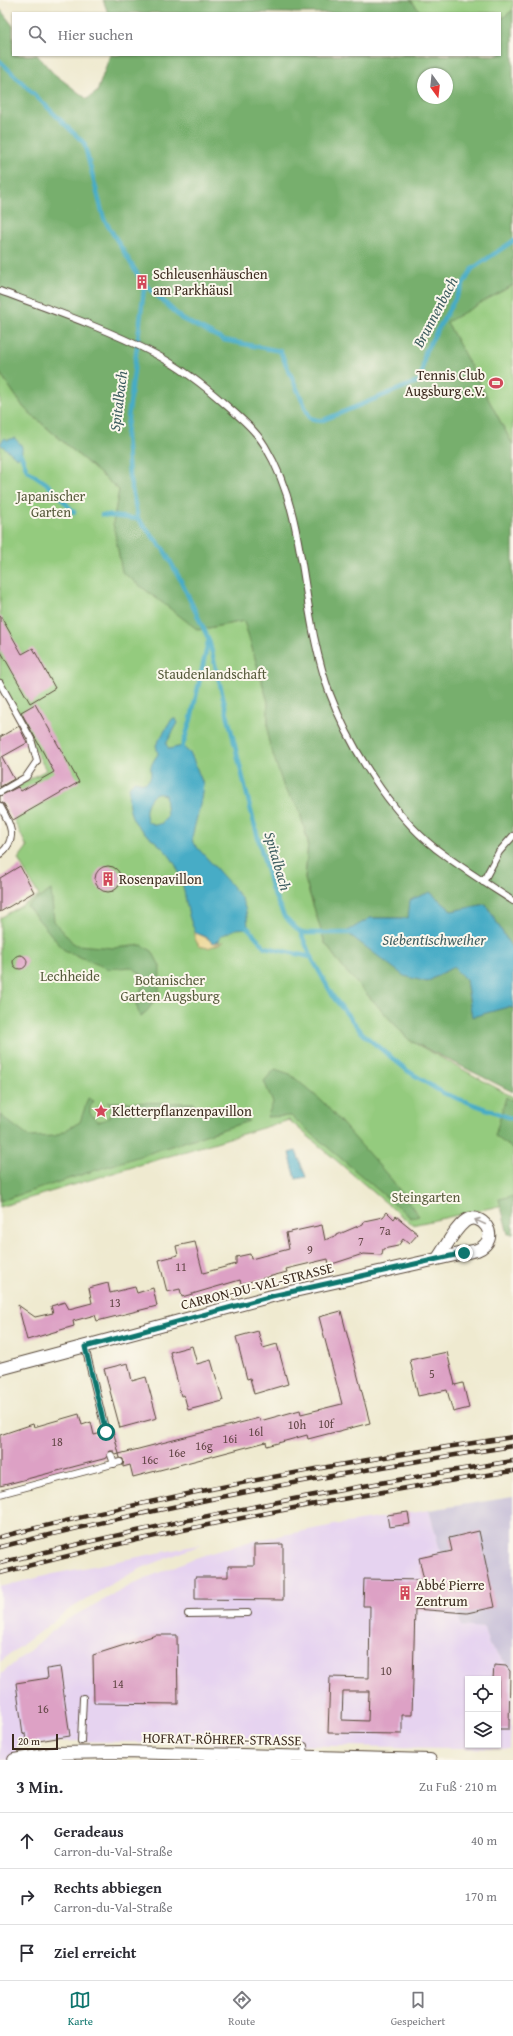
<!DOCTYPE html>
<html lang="de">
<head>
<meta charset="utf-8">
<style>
	body { margin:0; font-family:"Gentium Book Plus",serif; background:#f2f2f3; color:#2b2b33 }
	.controls { position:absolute; right:12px; bottom:12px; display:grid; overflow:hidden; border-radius:0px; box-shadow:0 1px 3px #0004 }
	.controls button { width:36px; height:36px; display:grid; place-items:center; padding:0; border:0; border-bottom:1px solid #e1e1e2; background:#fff; color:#2b2b33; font:20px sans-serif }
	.compass { position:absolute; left:417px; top:68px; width:36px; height:36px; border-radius:50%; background:#fff; box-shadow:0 1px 3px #0004; rotate:165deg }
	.scale { position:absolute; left:12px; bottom:10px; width:46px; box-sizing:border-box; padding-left:4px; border:2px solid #3b2a1e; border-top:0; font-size:11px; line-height:14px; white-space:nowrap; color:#3b2a1e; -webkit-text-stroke:3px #fbf7ec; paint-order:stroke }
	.stop { position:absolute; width:12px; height:12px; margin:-9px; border:3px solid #0f766e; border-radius:50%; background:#fff }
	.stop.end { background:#0f766e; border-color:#fff; box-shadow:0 1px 4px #0008 }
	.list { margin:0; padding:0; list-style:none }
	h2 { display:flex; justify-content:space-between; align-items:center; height:52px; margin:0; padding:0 16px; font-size:17px }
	h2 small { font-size:13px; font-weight:400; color:#7c7c81 }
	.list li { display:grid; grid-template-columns:26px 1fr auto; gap:12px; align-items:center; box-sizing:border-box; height:56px; padding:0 16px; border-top:1px solid #e1e1e2 }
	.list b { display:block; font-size:15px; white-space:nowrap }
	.list p { margin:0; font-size:13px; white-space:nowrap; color:#7c7c81 }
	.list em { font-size:13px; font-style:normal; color:#7c7c81 }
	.icon { flex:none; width:22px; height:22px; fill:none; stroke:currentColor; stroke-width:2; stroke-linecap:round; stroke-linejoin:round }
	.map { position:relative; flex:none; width:513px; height:1760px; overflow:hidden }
	.search { position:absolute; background:#fff; box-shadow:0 1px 3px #0004; left:12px; right:12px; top:12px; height:44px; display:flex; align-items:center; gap:10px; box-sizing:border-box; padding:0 14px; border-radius:0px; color:#7c7c81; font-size:15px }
	.sheet { height:220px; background:#fff }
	nav { display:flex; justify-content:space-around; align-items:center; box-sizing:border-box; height:56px; border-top:1px solid #e1e1e2; background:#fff; font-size:11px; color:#7c7c81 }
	nav a { display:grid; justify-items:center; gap:2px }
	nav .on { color:#0f766e }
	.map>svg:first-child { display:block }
	.built { fill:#e6d3f0; fill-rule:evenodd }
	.industrial { fill:#c8c0d8 }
	.green { fill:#94cb7e; stroke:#687a4e }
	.forest { fill:#77af6d; stroke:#596c46; fill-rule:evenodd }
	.sand { fill:#eeda9e; stroke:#94825e }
	.water { fill:#46acc6; stroke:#406b72; fill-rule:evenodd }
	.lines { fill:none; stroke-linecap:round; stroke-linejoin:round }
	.stream { stroke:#46acc6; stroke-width:4.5 }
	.building { fill:#dda1c5; fill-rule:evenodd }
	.service-casing { stroke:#564739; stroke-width:8 }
	.minor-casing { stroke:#564739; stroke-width:14 }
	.service { stroke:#fff; stroke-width:6 }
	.minor { stroke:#fff; stroke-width:12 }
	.rail-casing { stroke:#3b2a1e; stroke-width:4.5 }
	.rail { stroke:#fbf7ec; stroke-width:3; stroke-dasharray:9; stroke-linecap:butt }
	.oneway { stroke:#a79f9a }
	.route { stroke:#0f766e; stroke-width:5 }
	.labels { text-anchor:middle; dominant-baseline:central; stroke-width:4; stroke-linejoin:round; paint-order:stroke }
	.number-label { font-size:12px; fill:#644848 }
	.poi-label { font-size:14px; fill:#3b2a1e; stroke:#fbf7ec; text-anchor:start }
	.park-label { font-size:14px; fill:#565a3b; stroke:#fbf7ec }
	.street-label { font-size:14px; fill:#3b2a1e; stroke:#fbf7ec }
	.water-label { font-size:15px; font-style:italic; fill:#3f5e61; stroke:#fbf7ec }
</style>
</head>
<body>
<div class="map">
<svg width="513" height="1760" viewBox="0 0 513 1760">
	<rect width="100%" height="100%" fill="#fbf7ec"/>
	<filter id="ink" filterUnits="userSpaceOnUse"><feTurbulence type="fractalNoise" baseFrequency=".025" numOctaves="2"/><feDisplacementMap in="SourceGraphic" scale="8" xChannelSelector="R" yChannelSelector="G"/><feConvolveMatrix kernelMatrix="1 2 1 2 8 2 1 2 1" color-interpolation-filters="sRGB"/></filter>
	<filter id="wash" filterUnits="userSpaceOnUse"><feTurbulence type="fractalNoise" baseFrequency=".012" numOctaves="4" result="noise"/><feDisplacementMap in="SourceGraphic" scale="16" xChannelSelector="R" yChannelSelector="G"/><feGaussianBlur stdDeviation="0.9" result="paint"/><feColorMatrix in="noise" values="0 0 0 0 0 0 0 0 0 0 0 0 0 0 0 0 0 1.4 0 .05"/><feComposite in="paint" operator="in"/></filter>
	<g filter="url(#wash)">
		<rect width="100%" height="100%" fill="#efead0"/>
		<g class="built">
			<path d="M429 1510 461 1625 484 1628 489 1645 513 1670 510 1749 69 1741 16 1747 19 1760H0V1675L66 1620 139 1581 192 1559 248 1542 334 1525ZM468 1679H498V1745H468Z"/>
			<path d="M203 1544 142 1568 115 1582 67 1611 0 1662V1587L53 1574Z"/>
		</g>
		<path class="industrial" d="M513 1497V1670L489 1645 484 1628 461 1626 429 1510Z"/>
		<g class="green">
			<path d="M411 0H513V10L500 20V13H421Z"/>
			<path d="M513 285V445L446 321Z"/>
			<path d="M0 373 24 408 119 490 113 523 198 630 244 621 268 702V727L284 788 299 809 308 842 305 879 325 943 343 968 409 1040 513 1097V1203L412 1225 289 1120 0 1207V918L39 896 18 859 27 847 2 795 46 770 0 686Z"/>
		</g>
		<g class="forest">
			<path d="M103 0H411L421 13H108Z"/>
			<path d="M0 9 13 26V55H37L53 73 87 99 97 92 110 55H500V20L513 10V285L447 322 513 445V950L486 904 452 911 430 892 408 918H370L427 982 453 967 466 980 472 1016 508 1007 513 1008V1092L409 1040 343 968 325 943 305 879 308 842 299 809 284 788 268 739V702L244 621 198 630 122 572 113 523 119 490 24 408 0 373ZM423 74H447V98H423Z"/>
			<path d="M51 890 54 921 73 943 77 945 114 948 142 945 152 951 160 966 159 993 148 1010 140 1017 136 1004 143 983 140 973 131 967 108 969 64 950 27 906Z"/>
			<path d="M275 1069 290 1074 323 1102 392 1180 419 1216 411 1218 291 1116 267 1117 273 1103 264 1081Z"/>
			<path d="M506 1097 513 1101V1149L495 1136Z"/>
			<path d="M88 1098 94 1101 90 1107V1113L98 1121C109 1122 115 1111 108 1102L194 1103 201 1114 209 1115 223 1109 249 1121 0 1201V1115L29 1137 55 1136 80 1122Z"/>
			<path d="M513 1196V1234H508L499 1199Z"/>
		</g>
		<path class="sand" d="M195 931 215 943 224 942 208 948 199 946 195 939Z"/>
		<g class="water">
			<path d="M4 438 8 440 14 438C21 444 24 446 21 455L17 458 0 444Z"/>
			<path d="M172 719H176L178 723 166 744 169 749 182 746 191 754 203 784 201 801 192 837 193 843C201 851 208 860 216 868 235 891 247 896 248 928L236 929 221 936 219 941 212 943 208 938 196 933C184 912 187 887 176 866 158 831 123 836 129 787L134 781 145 783C153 778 150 774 151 766 152 763 156 757 158 754L156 745ZM156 793 165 795 167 817 162 823 156 825 148 822C143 811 147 800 156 793Z"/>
			<path d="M430 892 452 911 486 904 513 950V1008L508 1007 472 1017 466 980 453 967 427 982 404 976 346 932 370 918H408L410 900Z"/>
			<path d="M296 1151 306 1177 296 1179 289 1153Z"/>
		</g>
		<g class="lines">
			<g class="stream">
				<path d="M0 61 84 143 104 219 141 280"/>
				<path d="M144 283 182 319 224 340 280 351 310 418 321 421 421 380 425 352 472 269 513 241"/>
				<path d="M142 285 144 289 126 436 129 475 138 519 164 550 180 579 209 640 253 819 272 890 284 916 301 933 311 957 334 998 364 1035 408 1071 443 1093 513 1119"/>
				<path d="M17 451 21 455 27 470 46 483 74 512"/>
				<path d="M102 515 138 519"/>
				<path d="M181 751 191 719 208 642"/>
				<path d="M244 926 248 928 265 947 311 957"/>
				<path d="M301 933H351"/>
			</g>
		</g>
		<g id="blocks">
			<g class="building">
				<path d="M0 615 22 654 33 648 55 688 30 703 0 650Z"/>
				<path d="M35 704 79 782 13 820 4 804 0 802V796L18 787 21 791 54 772 21 712Z"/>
				<path d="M19 726 27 743 2 757 14 779 0 787V737Z"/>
				<path d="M20 866 34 892 0 912V878Z"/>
				<circle cx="108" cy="879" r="13"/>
				<circle cx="20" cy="962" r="7"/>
				<path d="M387 1212 394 1219 396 1216 418 1234 409 1244 403 1239 398 1246 383 1249 382 1255 363 1254 329 1265 328 1259 286 1269 287 1272 241 1284 240 1280 182 1297 180 1289 167 1292 159 1260 178 1255 176 1246 195 1242 203 1273 236 1264V1257L250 1254 251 1259 289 1249 286 1233 322 1225 325 1240 363 1224 364 1221 383 1217Z"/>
				<path d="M108 1283 110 1293 135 1287 137 1293 153 1288 157 1306 97 1321 95 1315 73 1321 74 1326 27 1340 18 1305 35 1317 53 1313 51 1306 65 1302 69 1309 92 1303 89 1288Z"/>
				<path d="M341 1311 370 1423 308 1439 307 1435 267 1446 266 1442 133 1477 130 1465 123 1467V1459L120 1458 119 1454 116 1455 114 1451H110L107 1454V1458L0 1486V1435L33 1424 34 1427 79 1414 82 1425 91 1422 94 1435 102 1433 104 1436H107L110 1430H113L119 1454 259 1418 260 1421 300 1410 301 1414 342 1404 319 1317Z"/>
				<path d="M258 1331 263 1348 277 1344 288 1384 254 1394 250 1378 247 1379 236 1337Z"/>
				<path d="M192 1346 197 1364 211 1360 223 1401 188 1410 184 1395 181 1396 170 1352Z"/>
				<path d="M447 1352 455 1385 463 1383 469 1408 453 1412 447 1390 418 1396 410 1360Z"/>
				<path d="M128 1363 132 1381 146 1377 157 1418 120 1428 104 1369Z"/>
				<path d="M408 1512 410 1524 389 1527 387 1515Z"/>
				<path d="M479 1531 495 1607 467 1613 415 1609 412 1715H402V1734L328 1733 330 1677 369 1678 370 1606H363L364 1579 424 1580 419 1558 452 1551 449 1538ZM343 1691H369L368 1721 342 1720Z"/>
				<path d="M283 1544V1600L195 1599V1577H228V1566H254V1545Z"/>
				<path d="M156 1635H177L178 1704 94 1703 93 1655Z"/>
				<path d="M494 1665 506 1666 510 1671 509 1729H498V1679H493Z"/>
				<path d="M60 1667 70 1736 26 1743 25 1733 23 1734 16 1683 48 1678 47 1669Z"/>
			</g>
		</g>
	</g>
	<g filter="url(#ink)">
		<use href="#blocks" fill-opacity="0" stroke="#564739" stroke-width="1"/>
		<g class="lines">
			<defs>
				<g id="service">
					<path d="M0 291C52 310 105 328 155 354 180 367 206 387 227 406 241 418 256 431 265 446 300 504 301 573 314 636 318 655 323 676 330 694 350 747 390 812 435 848 460 867 487 884 513 901"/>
					<path d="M0 683 31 739 37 761 26 777 0 792"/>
					<path d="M0 806C10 823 19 839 0 854"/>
					<path d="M483 882 499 852 513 836"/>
					<path d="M85 1347 106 1432"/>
					<path d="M111 1455 114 1464"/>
					<path d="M0 1494 120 1462"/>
					<path d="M188 1614 248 1613"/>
					<path d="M81 1741 83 1698"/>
					<path d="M304 1746 305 1756"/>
				</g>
				<g id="minor">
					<path d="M0 1369 272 1296 477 1250C504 1239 480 1208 464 1222 453 1231 446 1247 438 1258"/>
					<path d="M14 1760 56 1753 124 1752 430 1760"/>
				</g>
			</defs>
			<use href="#service" class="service-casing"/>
			<use href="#minor" class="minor-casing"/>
			<use href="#service" class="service"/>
			<use href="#minor" class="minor"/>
			<defs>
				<g id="rail">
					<path d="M0 1537C169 1494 341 1462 513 1437"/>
					<path d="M0 1547C169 1504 341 1472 513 1446"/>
					<path d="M0 1563C169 1521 340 1488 513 1461"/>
					<path d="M0 1573C169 1529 341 1497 513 1471"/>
				</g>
			</defs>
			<use href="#rail" class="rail-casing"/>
			<use href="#rail" class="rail"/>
		</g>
		<defs><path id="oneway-shaft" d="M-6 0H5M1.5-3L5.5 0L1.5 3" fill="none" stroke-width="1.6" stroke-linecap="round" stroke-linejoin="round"/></defs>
		<use class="oneway" href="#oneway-shaft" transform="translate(480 1222) rotate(-155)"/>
	</g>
	<g class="lines" filter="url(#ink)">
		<path class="route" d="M106 1432 85 1347 272 1296 464 1253"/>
	</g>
	<defs>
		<symbol id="building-bare" viewBox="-9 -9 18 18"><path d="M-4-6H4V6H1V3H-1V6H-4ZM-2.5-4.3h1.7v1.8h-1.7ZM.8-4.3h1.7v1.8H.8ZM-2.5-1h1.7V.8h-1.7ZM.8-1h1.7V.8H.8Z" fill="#d1495b" stroke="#fbf7ec" stroke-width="2.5" paint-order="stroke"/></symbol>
		<symbol id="stadium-bare" viewBox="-9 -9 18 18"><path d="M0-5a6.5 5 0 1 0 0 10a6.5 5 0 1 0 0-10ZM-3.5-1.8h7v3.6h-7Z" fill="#d1495b" stroke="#fbf7ec" stroke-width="2.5" paint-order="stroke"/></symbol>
		<symbol id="sight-bare" viewBox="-9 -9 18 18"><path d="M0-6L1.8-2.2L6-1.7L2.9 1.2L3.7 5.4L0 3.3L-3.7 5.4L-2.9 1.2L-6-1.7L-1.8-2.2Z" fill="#d1495b" stroke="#fbf7ec" stroke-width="2.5" paint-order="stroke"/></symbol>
	</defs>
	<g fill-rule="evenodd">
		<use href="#building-bare" x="132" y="272" width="20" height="20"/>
		<use href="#stadium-bare" x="486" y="373" width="20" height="20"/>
		<use href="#building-bare" x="98" y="869" width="20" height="20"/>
		<use href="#sight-bare" x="91" y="1101" width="20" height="20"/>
		<use href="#building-bare" x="395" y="1583" width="20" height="20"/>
	</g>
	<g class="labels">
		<g class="number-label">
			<text x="385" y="1230">7a</text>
			<text x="361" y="1241">7</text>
			<text x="310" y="1249">9</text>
			<text x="181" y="1266">11</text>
			<text x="115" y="1302">13</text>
			<text x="432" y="1373">5</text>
			<text x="326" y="1423">10f</text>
			<text x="297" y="1424">10h</text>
			<text x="256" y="1431">16l</text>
			<text x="230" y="1438">16i</text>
			<text x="57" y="1441">18</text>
			<text x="204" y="1445">16g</text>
			<text x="177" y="1452">16e</text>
			<text x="150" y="1459">16c</text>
			<text x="386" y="1670">10</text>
			<text x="118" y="1683">14</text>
			<text x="43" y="1708">16</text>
		</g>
		<g class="poi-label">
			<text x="153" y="274">Schleusenhäuschen<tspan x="153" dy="16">am Parkhäusl</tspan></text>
			<text x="485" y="375" text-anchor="end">Tennis Club<tspan x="485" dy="16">Augsburg e.V.</tspan></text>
			<text x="119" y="879">Rosenpavillon</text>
			<text x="112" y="1111">Kletterpflanzenpavillon</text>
			<text x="416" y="1585">Abbé Pierre<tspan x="416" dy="16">Zentrum</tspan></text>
		</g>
		<g class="park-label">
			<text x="51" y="496">Japanischer<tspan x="51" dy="16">Garten</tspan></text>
			<text x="212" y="674">Staudenlandschaft</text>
			<text x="70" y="976">Lechheide</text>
			<text x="170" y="980">Botanischer<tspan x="170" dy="16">Garten Augsburg</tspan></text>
			<text x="426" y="1197">Steingarten</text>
		</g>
		<g class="street-label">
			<text transform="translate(257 1286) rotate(-14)">CARRON-DU-VAL-STRASSE</text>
			<text transform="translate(222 1739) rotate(1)">HOFRAT-RÖHRER-STRASSE</text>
		</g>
		<g class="water-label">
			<text transform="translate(435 312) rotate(-62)">Brunnenbach</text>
			<text transform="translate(118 401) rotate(-83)">Spitalbach</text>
			<text transform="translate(278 861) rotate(74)">Spitalbach</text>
			<text x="434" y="939">Siebentischweiher</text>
		</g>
	</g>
</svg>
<div class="controls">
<button><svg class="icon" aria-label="locate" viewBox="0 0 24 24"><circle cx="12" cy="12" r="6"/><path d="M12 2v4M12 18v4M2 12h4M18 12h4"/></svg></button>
<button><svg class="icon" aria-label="layers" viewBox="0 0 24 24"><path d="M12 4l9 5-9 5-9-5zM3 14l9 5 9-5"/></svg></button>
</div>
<svg class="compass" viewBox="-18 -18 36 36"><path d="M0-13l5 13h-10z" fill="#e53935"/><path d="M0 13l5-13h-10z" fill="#7c7c81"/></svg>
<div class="scale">20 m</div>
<div class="stop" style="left:106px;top:1432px"></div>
<div class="stop end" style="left:464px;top:1253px"></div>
<div class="search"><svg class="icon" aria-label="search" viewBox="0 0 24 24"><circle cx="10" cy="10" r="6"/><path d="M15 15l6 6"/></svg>Hier suchen</div>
</div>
<section class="sheet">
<h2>3 Min.<small>Zu Fuß · 210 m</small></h2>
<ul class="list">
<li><svg class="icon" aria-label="ahead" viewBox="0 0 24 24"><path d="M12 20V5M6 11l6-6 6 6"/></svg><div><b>Geradeaus</b><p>Carron-du-Val-Straße</p></div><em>40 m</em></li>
<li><svg class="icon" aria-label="right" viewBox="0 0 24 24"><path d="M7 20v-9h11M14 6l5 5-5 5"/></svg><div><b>Rechts abbiegen</b><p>Carron-du-Val-Straße</p></div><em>170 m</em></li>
<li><svg class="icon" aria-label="arrive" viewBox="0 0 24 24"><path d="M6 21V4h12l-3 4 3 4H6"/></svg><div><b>Ziel erreicht</b></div></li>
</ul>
</section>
<nav>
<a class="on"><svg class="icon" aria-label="map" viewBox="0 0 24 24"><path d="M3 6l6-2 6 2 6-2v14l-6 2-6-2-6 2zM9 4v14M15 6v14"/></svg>Karte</a>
<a><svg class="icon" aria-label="directions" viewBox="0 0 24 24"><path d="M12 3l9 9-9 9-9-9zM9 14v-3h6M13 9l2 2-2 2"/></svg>Route</a>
<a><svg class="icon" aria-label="saved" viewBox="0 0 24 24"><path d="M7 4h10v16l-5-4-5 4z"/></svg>Gespeichert</a>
</nav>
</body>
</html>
